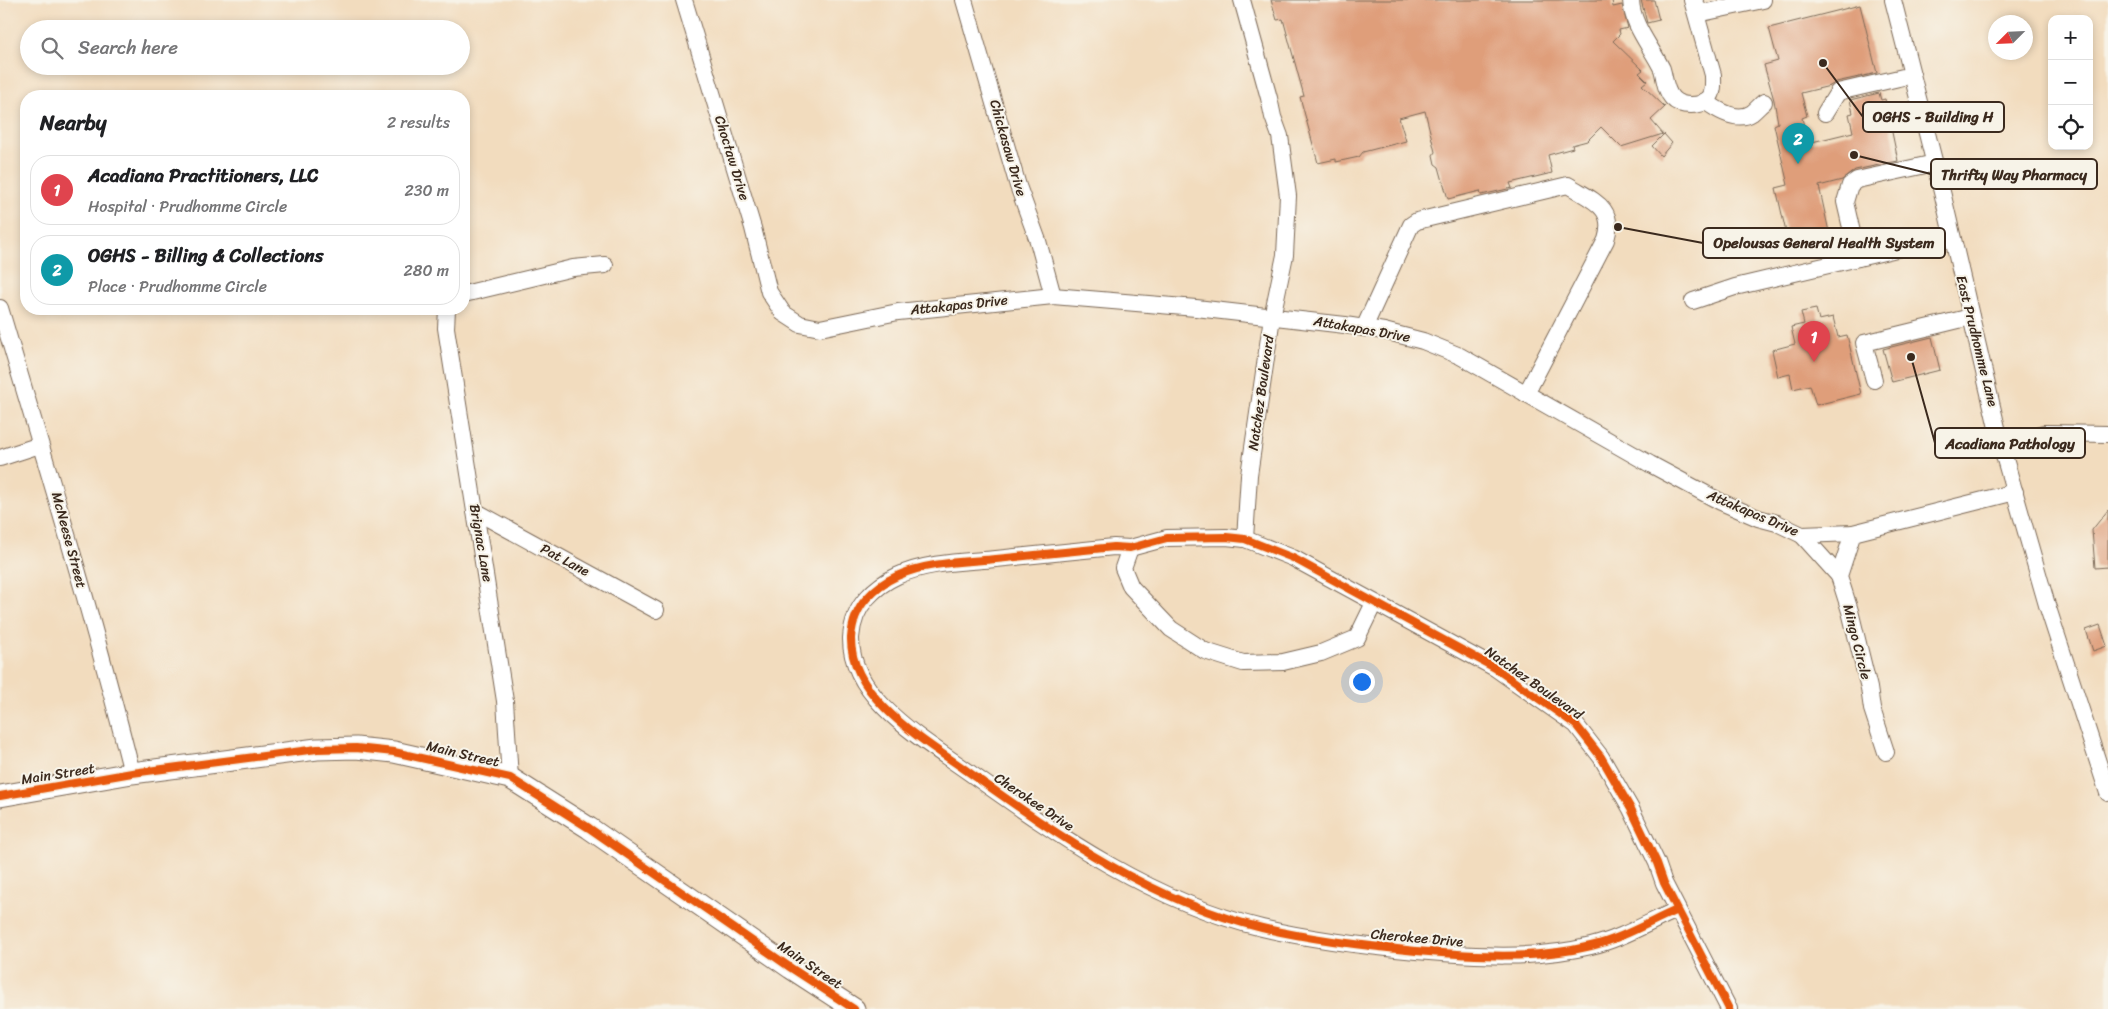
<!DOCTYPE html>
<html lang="en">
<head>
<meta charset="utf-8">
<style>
	body { margin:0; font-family:Sriracha,sans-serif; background:#f2f2f2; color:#202124 }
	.controls { position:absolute; right:15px; top:15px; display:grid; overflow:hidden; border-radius:10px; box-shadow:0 2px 8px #0003 }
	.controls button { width:45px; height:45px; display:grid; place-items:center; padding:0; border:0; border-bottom:1px solid #e0e0e0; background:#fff; color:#202124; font:25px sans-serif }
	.compass { position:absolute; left:1988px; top:15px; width:45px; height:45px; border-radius:50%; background:#fff; box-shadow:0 2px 8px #0003; rotate:246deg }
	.you { position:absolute; left:1361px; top:681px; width:18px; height:18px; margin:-12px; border:4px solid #fff; border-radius:50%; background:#1a73e8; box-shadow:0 0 0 8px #1a73e833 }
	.badge { display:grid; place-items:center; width:32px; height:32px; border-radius:50%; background:#d93025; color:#fff; font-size:16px; font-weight:700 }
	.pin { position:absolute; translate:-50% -41px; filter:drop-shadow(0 1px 2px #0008) }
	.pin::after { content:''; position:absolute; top:26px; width:18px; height:15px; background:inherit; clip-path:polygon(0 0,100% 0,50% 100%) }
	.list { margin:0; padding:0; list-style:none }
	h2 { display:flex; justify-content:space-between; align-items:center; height:65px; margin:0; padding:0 20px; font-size:21px }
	h2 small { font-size:16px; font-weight:400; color:#757577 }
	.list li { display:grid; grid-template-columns:32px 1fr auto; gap:15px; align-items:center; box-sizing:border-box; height:70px; margin:0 10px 10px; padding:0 10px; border:1px solid #e0e0e0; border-radius:20px }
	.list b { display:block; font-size:19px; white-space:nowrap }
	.list p { margin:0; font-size:16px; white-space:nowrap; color:#757577 }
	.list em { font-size:16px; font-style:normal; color:#757577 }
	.icon { flex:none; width:28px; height:28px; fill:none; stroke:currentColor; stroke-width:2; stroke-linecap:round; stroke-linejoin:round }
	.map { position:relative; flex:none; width:2108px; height:1009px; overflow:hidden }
	.search { position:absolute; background:#fff; box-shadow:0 2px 8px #0003; left:20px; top:20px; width:450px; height:55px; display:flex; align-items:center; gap:12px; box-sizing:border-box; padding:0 18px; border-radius:28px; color:#757577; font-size:19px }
	.panel { position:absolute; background:#fff; box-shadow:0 2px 8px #0003; left:20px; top:90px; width:450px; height:225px; border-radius:20px }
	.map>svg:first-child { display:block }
	.building { fill:#df9e7a }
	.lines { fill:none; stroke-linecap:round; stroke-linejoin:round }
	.minor-casing { stroke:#7b6856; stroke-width:18 }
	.major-casing { stroke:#7b6856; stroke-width:23 }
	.minor { stroke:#fff; stroke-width:16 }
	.major { stroke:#fff; stroke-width:21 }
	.cycleway-casing { stroke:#f7f3e8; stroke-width:11 }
	.cycleway { stroke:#e8590c; stroke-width:8 }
	.labels { text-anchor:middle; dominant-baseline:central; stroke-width:4; stroke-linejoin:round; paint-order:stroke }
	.street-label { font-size:14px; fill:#3b2a1e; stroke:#f7f3e8 }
	.leader { fill:none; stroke:#3b2a1e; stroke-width:2 }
	.callout-dot { fill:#3b2a1e; stroke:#f7f3e8; stroke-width:2 }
	.callout { fill:#f7f3e8; stroke:#3b2a1e; stroke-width:2 }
	.callout-label { font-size:15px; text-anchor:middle; font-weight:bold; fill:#3b2a1e }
</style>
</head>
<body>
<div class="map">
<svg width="2108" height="1009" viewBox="0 0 2108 1009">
	<rect width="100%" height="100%" fill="#f7f3e8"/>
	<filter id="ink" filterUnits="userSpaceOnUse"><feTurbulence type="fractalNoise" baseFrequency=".02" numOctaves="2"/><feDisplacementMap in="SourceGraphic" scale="10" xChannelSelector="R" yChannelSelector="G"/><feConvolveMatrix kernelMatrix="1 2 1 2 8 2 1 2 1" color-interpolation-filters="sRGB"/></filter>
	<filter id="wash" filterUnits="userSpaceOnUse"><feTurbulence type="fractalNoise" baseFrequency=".0096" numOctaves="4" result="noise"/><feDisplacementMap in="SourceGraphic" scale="20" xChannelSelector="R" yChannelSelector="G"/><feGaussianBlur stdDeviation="1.12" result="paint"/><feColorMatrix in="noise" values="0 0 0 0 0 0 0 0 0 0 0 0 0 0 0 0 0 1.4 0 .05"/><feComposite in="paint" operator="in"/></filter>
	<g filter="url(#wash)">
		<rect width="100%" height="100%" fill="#f2dcbe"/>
		<g id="blocks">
			<g class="building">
				<path d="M1271 0H1612L1613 7 1622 5 1628 28 1619 30 1620 34 1613 41 1643 70 1639 73 1647 81 1642 85 1665 107 1651 120 1663 134 1621 147 1601 127 1587 141 1572 145 1573 148 1548 155 1552 173 1510 183 1512 188 1481 195 1480 191 1448 199 1439 167 1435 164 1433 155 1435 152 1425 111 1399 118 1406 141 1363 152 1359 157 1336 162V159L1318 163 1300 97 1304 96 1283 19 1277 20Z"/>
				<path d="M1641 0H1654L1659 20 1647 23Z"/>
				<path d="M1860 5 1877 73 1836 82 1830 86 1801 93 1807 116 1802 118 1808 143 1853 132 1849 114 1853 113 1850 100 1879 93 1881 100 1885 99 1898 161 1855 170 1842 180 1819 186 1831 241 1790 250 1776 188 1788 185 1774 125 1778 123 1774 100 1764 65 1778 61 1769 28Z"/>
				<path d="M1664 134 1672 143 1661 156 1652 146Z"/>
				<path d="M1816 309 1819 320 1833 317 1838 337 1847 335 1861 394 1816 405 1810 385 1793 389 1790 374 1778 377 1772 350 1795 344 1791 327 1804 324 1801 312Z"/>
				<path d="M1932 337 1940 370 1892 382 1883 349Z"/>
				<path d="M2108 510V567L2095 568 2092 530Z"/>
				<path d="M2100 625 2107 646 2093 651 2086 630Z"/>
			</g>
		</g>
	</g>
	<g filter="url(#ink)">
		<use href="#blocks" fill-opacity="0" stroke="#7b6856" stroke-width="1"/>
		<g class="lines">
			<defs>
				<g id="minor">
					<path d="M684 0 753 228 769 292 783 313 800 324 820 328 898 312 1053 296 1196 308 1345 325 1384 331 1423 341 1460 356 1650 464 1721 502 1758 518 1777 523 1802 535 1853 533 2015 492"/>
					<path d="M964 0 1018 186 1038 241 1053 296"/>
					<path d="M1242 0 1269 98 1273 117 1280 136 1288 196 1285 255 1272 317 1249 475 1245 539"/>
					<path d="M1631 0C1632 26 1651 46 1662 69 1665 79 1665 90 1672 98 1680 107 1702 108 1710 97 1714 91 1713 82 1713 75L1692 0"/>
					<path d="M1693 0 1702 13 1763 0"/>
					<path d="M1893 0 1943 196 2001 445 2047 605 2108 793"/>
					<path d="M1705 101C1717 110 1737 123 1752 113 1756 110 1760 105 1764 102"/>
					<path d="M1825 113 1838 92 1912 75"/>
					<path d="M1858 258 1845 202 1850 185 1857 180 1935 163"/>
					<path d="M464 294 573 268 605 265"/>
					<path d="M1693 301 1735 287 1952 236"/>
					<path d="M0 308C46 463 93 617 132 773"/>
					<path d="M447 309 446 328 505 701 510 778"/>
					<path d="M1364 328 1411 225 1417 221 1568 185C1593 201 1616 207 1606 240L1526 394"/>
					<path d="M1874 380 1864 343 1971 317"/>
					<path d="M2001 445 2044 433 2108 434"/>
					<path d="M0 458 40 445"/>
					<path d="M475 511 656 610"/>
					<path d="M1853 533 1839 576 1850 611 1869 688 1872 709 1886 752"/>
					<path d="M1802 535 1839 576"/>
					<path d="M1130 548 1123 568 1131 587 1171 629 1205 651 1243 663 1283 662 1321 653 1357 638 1374 603"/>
					<path d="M1677 910C1649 922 1621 939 1591 946 1534 960 1475 956 1416 951 1364 946 1313 940 1262 928 1153 902 1060 837 970 773 927 742 850 699 851 638 852 623 857 609 867 598 875 589 886 581 897 576 927 562 964 562 996 559 1035 555 1074 551 1114 547L1130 548 1167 538 1226 537 1245 539 1293 558 1495 668 1576 725 1601 757 1631 809 1657 863 1664 883 1729 1009"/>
				</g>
				<path id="major" d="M0 796 132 773 317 749 356 748 394 752 510 778 589 828 791 968 854 1009"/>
			</defs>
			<use href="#minor" class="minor-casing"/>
			<use href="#major" class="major-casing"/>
			<use href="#minor" class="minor"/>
			<use href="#major" class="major"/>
			<defs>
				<g id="cycleway">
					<path d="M0 796 132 773 317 749 356 748 394 752 510 778 589 828 791 968 854 1009"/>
					<path d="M1677 910C1649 922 1621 939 1591 946 1534 960 1475 956 1416 951 1364 946 1313 940 1262 928 1153 902 1060 837 970 773 927 742 850 699 851 638 852 623 857 609 867 598 875 589 886 581 897 576 927 562 964 562 996 559 1035 555 1074 551 1114 547L1130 548 1167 538 1226 537 1245 539 1293 558 1495 668 1576 725 1601 757 1631 809 1657 863 1664 883 1729 1009"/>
				</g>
			</defs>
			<use href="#cycleway" class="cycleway-casing"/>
			<use href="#cycleway" class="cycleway"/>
		</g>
	</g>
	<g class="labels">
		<g class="street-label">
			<text transform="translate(1008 148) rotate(74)">Chickasaw Drive</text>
			<text transform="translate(732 158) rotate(73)">Choctaw Drive</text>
			<text transform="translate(959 305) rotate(-6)">Attakapas Drive</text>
			<text transform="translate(1362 329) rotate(10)">Attakapas Drive</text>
			<text transform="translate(1977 341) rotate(76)">East Prudhomme Lane</text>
			<text transform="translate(1261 393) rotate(-82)">Natchez Boulevard</text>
			<text transform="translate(1753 513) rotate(23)">Attakapas Drive</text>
			<text transform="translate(69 540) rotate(75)">McNeese Street</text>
			<text transform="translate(481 543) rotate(80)">Brignac Lane</text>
			<text transform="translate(565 560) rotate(28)">Pat Lane</text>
			<text transform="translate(1857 642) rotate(76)">Mingo Circle</text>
			<text transform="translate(1534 683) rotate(35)">Natchez Boulevard</text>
			<text transform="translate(463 754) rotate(13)">Main Street</text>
			<text transform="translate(58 774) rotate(-9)">Main Street</text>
			<text transform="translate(1034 802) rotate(34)">Cherokee Drive</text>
			<text transform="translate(1417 938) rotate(5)">Cherokee Drive</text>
			<text transform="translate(810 965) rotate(34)">Main Street</text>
		</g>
	</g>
	<path class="leader" d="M1823 63L1863 117M1854 155L1931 174M1618 227L1703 243M1911 357L1935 443"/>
	<g class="callout-dot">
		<circle cx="1823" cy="63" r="5"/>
		<circle cx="1854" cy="155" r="5"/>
		<circle cx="1618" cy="227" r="5"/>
		<circle cx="1911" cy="357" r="5"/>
	</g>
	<g class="callout">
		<rect x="1863" y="102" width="141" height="30" rx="5"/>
		<rect x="1931" y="159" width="166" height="30" rx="5"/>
		<rect x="1703" y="228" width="242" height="30" rx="5"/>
		<rect x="1935" y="428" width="150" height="30" rx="5"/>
	</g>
	<g class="callout-label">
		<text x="1933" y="122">OGHS - Building H</text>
		<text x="2014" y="180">Thrifty Way Pharmacy</text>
		<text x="1824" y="248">Opelousas General Health System</text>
		<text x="2010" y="449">Acadiana Pathology</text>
	</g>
</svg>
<div class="controls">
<button>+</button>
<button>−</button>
<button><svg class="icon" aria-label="locate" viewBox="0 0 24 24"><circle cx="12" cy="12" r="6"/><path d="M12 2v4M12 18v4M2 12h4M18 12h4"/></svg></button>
</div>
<svg class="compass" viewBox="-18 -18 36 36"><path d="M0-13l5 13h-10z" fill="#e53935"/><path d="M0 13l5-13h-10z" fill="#757577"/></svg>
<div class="you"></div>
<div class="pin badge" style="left:1814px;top:362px;background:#e0444e">1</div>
<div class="pin badge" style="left:1798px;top:164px;background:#0f9aa8">2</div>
<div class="search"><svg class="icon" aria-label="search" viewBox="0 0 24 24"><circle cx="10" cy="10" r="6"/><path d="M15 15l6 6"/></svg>Search here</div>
<section class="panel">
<h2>Nearby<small>2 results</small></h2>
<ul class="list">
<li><span class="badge" style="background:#e0444e">1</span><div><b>Acadiana Practitioners, LLC</b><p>Hospital · Prudhomme Circle</p></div><em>230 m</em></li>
<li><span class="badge" style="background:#0f9aa8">2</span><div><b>OGHS - Billing &amp; Collections</b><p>Place · Prudhomme Circle</p></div><em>280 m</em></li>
</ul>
</section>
</div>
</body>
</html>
